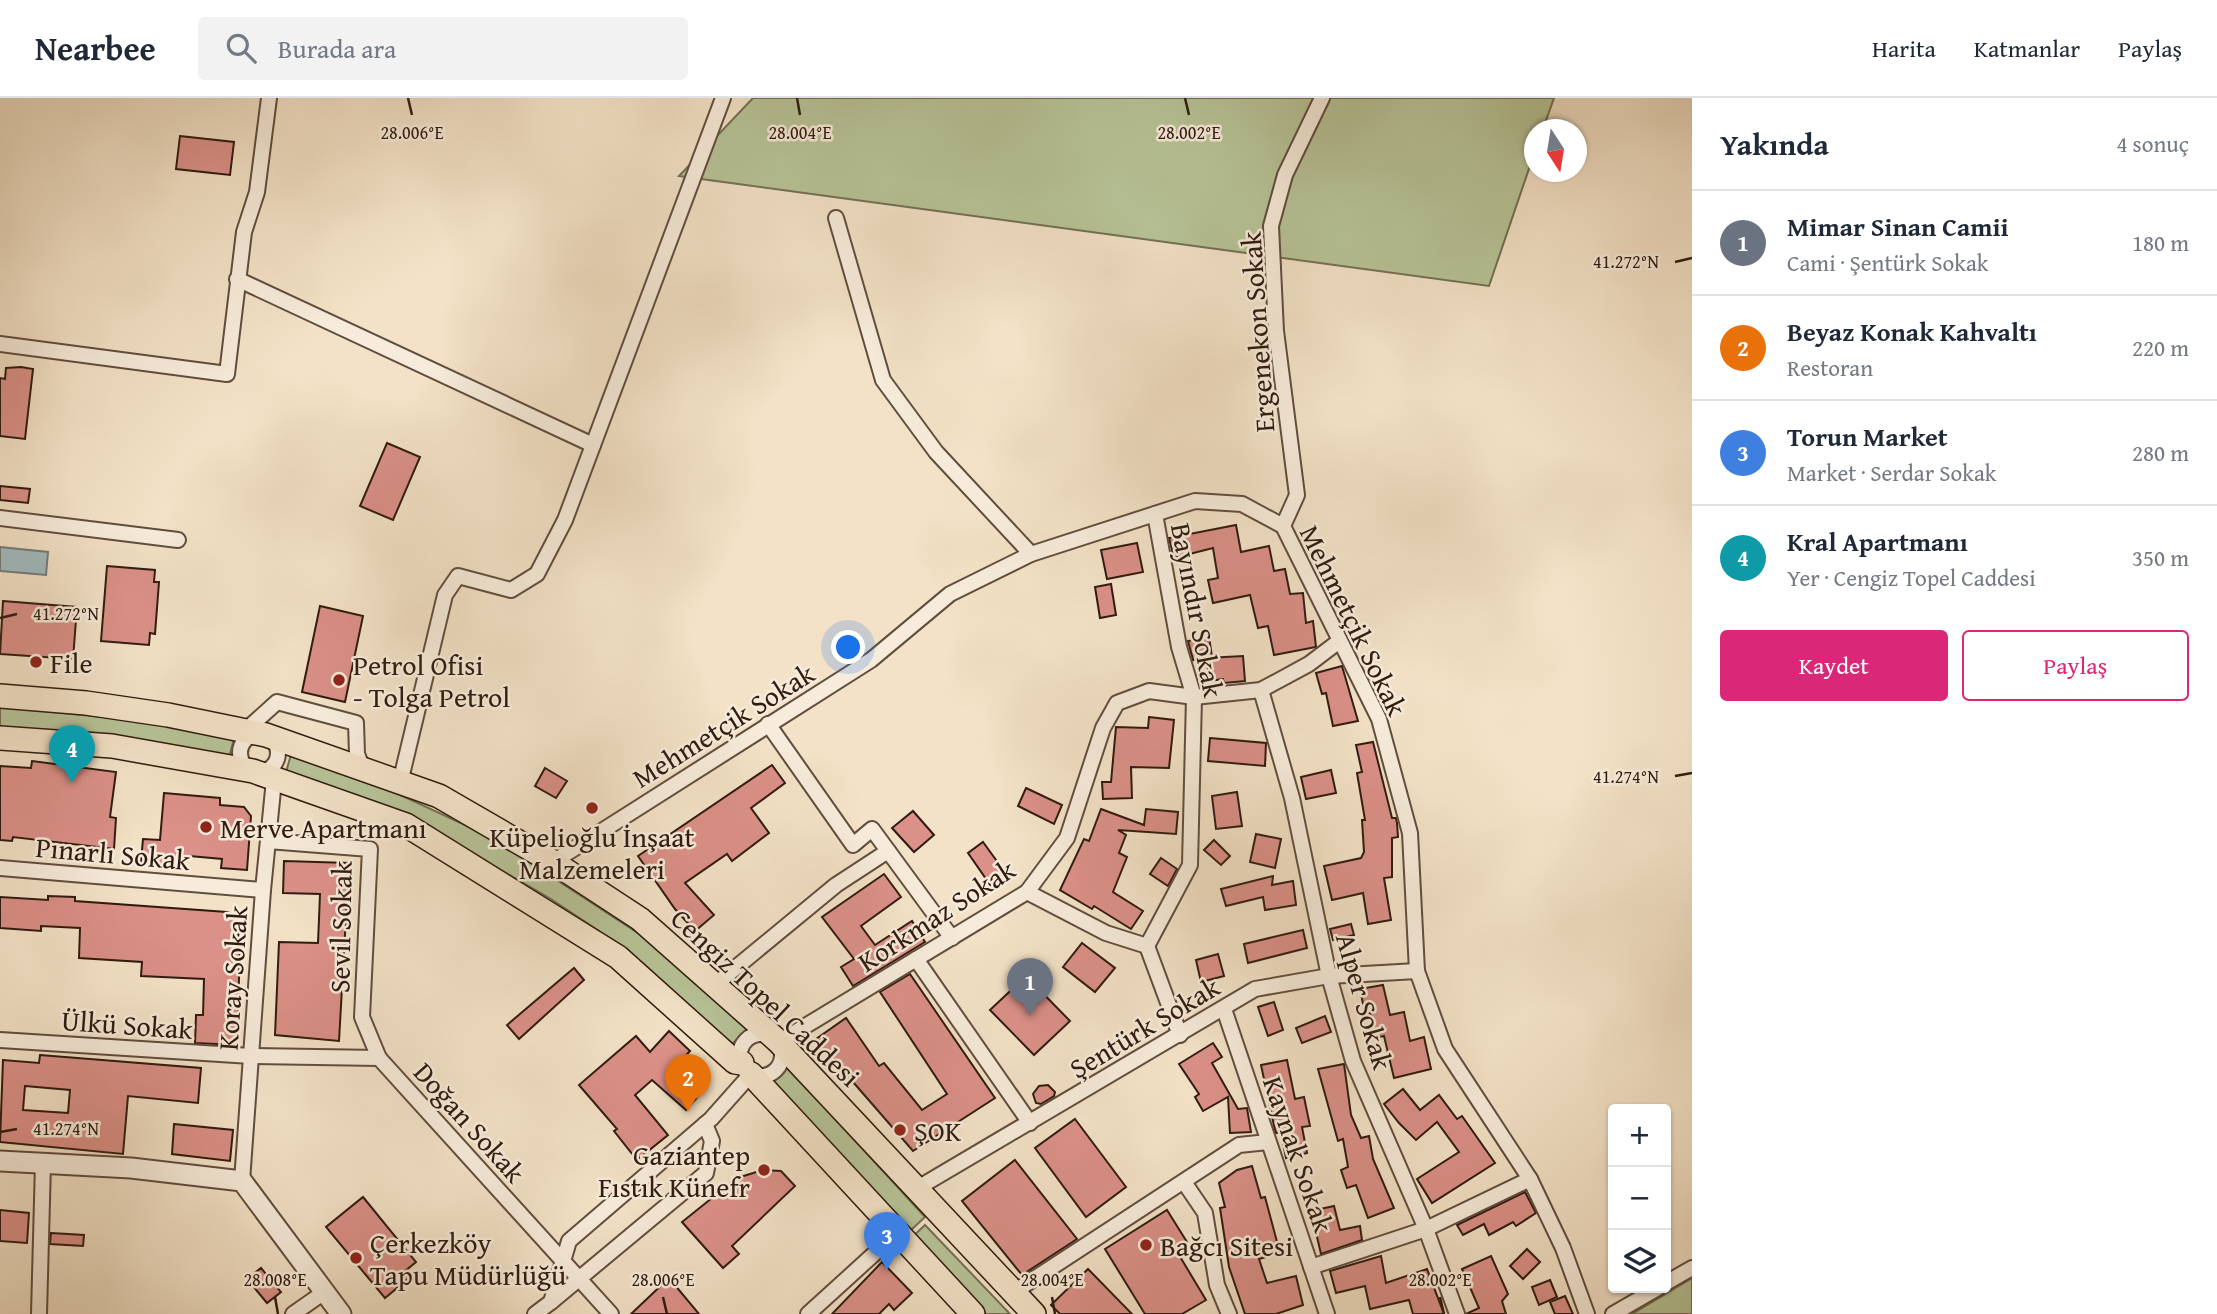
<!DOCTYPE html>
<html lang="tr">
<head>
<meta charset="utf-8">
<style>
	body { margin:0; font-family:"Gentium Book Plus",serif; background:#f2f2f3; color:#1f2937 }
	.controls { position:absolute; right:21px; bottom:21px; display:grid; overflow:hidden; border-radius:7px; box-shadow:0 2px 5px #0004 }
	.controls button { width:63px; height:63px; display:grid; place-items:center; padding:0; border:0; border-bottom:2px solid #e0e1e3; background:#fff; color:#1f2937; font:35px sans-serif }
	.compass { position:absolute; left:1524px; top:21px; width:63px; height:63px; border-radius:50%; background:#fff; box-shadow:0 2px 5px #0004; rotate:168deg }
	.you { position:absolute; left:849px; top:550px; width:24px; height:24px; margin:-18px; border:5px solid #fff; border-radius:50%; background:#1a73e8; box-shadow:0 0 0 10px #1a73e833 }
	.badge { display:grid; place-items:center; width:46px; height:46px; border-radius:50%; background:#db2777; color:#fff; font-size:23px; font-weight:700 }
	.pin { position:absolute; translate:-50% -58px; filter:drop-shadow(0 2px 4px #0008) }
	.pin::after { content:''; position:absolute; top:37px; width:24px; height:21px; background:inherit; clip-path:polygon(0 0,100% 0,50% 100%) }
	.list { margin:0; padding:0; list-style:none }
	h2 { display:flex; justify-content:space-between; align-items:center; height:91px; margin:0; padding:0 28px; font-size:30px }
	h2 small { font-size:23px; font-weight:400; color:#747a83 }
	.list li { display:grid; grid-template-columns:46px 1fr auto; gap:21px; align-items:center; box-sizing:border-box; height:105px; padding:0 28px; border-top:2px solid #e0e1e3 }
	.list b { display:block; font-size:26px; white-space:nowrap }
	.list p { margin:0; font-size:23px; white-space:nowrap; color:#747a83 }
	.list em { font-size:23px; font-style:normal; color:#747a83 }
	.actions { display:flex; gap:14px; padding:21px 28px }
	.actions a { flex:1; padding:16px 0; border:2px solid #db2777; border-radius:7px; text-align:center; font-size:24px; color:#db2777 }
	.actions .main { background:#db2777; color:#fff }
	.icon { flex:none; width:38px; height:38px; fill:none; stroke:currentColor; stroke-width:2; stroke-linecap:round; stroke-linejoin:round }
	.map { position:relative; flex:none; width:1692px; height:1216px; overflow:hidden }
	header { display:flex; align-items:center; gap:42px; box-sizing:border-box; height:98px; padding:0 35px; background:#fff; border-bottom:2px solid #e0e1e3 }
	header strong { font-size:33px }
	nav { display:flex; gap:38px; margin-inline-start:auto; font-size:24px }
	.search { width:490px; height:63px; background:#f2f2f3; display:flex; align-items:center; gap:18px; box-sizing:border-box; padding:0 24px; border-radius:7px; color:#747a83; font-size:26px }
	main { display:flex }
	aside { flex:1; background:#fff }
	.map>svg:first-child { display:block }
	.green { fill:#b7c498; stroke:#747054; stroke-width:2 }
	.water { fill:#a1bbc0; stroke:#747b7a; stroke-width:2 }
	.building { fill:#db9088; stroke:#301b10; stroke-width:2; fill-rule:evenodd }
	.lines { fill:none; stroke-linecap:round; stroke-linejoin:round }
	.minor-casing { stroke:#614d3e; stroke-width:18 }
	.tertiary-casing { stroke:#614d3e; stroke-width:23 }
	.primary-casing { stroke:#301b10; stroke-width:26 }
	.minor { stroke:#f7ecdb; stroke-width:14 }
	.tertiary { stroke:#f7ecdb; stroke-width:19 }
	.primary { stroke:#f3e2c7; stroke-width:23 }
	.ticks { fill:none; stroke:#301b10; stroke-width:2.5 }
	.poi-dot { fill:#8f2418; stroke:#f7ecdb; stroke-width:2.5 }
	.labels { text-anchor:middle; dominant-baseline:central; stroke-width:5; stroke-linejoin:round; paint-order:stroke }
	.street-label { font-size:28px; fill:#301b10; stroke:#f7ecdb }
	.poi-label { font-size:28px; fill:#301b10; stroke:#f7ecdb; text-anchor:start }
	.ticks-label { font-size:18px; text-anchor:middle; fill:#301b10; stroke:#f7ecdb; stroke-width:5; stroke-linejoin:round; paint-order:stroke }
</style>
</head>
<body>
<header>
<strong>Nearbee</strong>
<div class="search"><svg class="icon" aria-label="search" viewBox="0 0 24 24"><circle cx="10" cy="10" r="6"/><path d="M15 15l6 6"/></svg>Burada ara</div>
<nav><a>Harita</a><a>Katmanlar</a><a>Paylaş</a></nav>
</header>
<main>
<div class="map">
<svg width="1692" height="1216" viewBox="0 0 1692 1216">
	<rect width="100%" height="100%" fill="#f3e2c7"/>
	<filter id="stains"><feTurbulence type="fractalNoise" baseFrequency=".00286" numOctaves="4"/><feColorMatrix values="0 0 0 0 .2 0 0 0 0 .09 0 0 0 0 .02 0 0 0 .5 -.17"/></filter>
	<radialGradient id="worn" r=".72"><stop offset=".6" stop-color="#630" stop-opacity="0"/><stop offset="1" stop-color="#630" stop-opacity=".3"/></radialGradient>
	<g class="green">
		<path d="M753 0H1554L1543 31 1534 32V56L1489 188 679 78Z"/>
		<path d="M0 608 138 623 234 641 229 659 0 629Z"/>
		<path d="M292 653 327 663 491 739 653 845 747 932 732 946 614 843 551 801 473 756 286 674Z"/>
		<path d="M786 967 925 1119 910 1133 770 984Z"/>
		<path d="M925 1127 1010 1216H980L909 1142Z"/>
		<path d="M1692 1180V1216H1632Z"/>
	</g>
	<path class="water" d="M0 449 48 454 46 477 0 473Z"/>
	<g class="building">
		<path d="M180 38 234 44 230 77 176 71Z"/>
		<path d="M21 269 33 271 25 341 0 338V280L5 281 6 270Z"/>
		<path d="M387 345 420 359 393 422 360 408Z"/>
		<path d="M0 388 30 391 28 405 0 402Z"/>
		<path d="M1236 427 1241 454 1269 448 1274 473 1285 471 1290 496 1303 495 1306 525 1313 523 1316 549 1274 557 1268 528 1258 530 1250 497 1213 505 1208 482 1218 480 1213 450 1174 460 1169 440Z"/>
		<path d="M1137 445 1143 474 1107 481 1101 452Z"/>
		<path d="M107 468 155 472 154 484H159L155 536 150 535 149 547 101 543Z"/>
		<path d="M1111 486 1116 517 1100 520 1095 489Z"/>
		<path d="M3 503 77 509 73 561 0 556Z"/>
		<path d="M320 508 363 518 345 604 302 594Z"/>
		<path d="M1209 539 1212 559 1193 562 1188 543Z"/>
		<path d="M1243 558 1245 583 1224 585 1223 581 1209 583 1207 560Z"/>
		<path d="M1342 568 1358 623 1333 628 1326 595 1322 596 1316 575Z"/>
		<path d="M1149 619 1174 622 1169 670 1131 669 1132 700 1103 701 1102 684H1111L1116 629 1148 630Z"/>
		<path d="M1210 640 1266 645 1265 668 1208 663Z"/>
		<path d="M1373 644 1392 720H1396L1397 725 1398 739 1392 740V779L1384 780 1391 822 1368 826 1363 795 1332 802 1324 768 1361 760 1364 754 1362 722H1365L1357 675 1362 674 1356 647Z"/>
		<path d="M32 663 116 674 110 719 116 720 114 751 13 739 12 743 0 742V668L31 670Z"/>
		<path d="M772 667 785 685 751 710 769 735 732 763 727 756 685 785 714 817 695 833 675 811 638 758Z"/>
		<path d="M545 670 567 683 556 700 535 688Z"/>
		<path d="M1331 672 1336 695 1306 701 1301 679Z"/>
		<path d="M1026 690 1062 707 1054 726 1018 708Z"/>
		<path d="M1237 694 1242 728 1216 731 1212 698Z"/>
		<path d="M164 695 220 700V707L244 709 251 718 247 772 221 770 222 761 179 757 178 770 141 763 143 741 160 742Z"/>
		<path d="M1101 711 1144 727 1146 711 1178 714 1176 736 1118 732 1126 737 1119 755 1127 759 1113 794 1143 813 1131 831 1094 808 1092 811 1060 792 1084 741 1089 743Z"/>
		<path d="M913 713 934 737 914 754 892 730Z"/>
		<path d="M1256 736 1281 741 1275 770 1250 764Z"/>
		<path d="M1214 742 1230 758 1221 767 1204 752Z"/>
		<path d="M983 744 1007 777 991 788 968 755Z"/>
		<path d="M1161 760 1177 771 1168 788 1150 776Z"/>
		<path d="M284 763 349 765 339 943 275 937 279 844 318 845 320 796 283 795Z"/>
		<path d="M884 776 901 799 861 828 875 847 912 823 925 844 853 888 841 869 854 861 822 819Z"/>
		<path d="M1273 778 1272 787 1293 783 1296 807 1265 812 1263 799 1226 808 1221 791Z"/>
		<path d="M48 798 75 799V803L227 814 241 819 237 846 240 847 237 947 195 945 196 917H203L204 881 141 878 142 864 79 860 80 830 41 828V833L0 830V799L48 802Z"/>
		<path d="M1351 826 1354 837 1333 842 1330 831Z"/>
		<path d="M1303 832 1307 850 1248 865 1244 846Z"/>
		<path d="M1082 845 1115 870 1095 894 1063 869Z"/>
		<path d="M1218 856 1224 878 1201 884 1196 862Z"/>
		<path d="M574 870 584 882 519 941 507 927Z"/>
		<path d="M910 876 995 1000 913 1053 853 984 848 988 816 941 846 920 879 968 884 965 922 1012 947 996 880 894Z"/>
		<path d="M1026 878 1070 923 1034 957 990 912Z"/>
		<path d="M1383 887 1390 917 1404 914 1410 943 1424 939 1431 971 1394 980 1384 938 1375 940 1370 915 1365 916 1360 891Z"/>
		<path d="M1274 904 1283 932 1268 938 1258 909Z"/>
		<path d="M1325 918 1331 934 1302 945 1296 930Z"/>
		<path d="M669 933 690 953 678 966 705 990 686 1012 652 982 635 997 668 1037 637 1062 614 1033 617 1031 579 987 636 938 650 954Z"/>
		<path d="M1213 945 1222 959 1212 965 1238 1011 1247 1010 1251 1034 1230 1035 1228 999 1203 1013 1195 999 1199 996 1179 966Z"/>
		<path d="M40 957 201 970 198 1005 128 998 123 1056 0 1044 3 962 39 965ZM25 988 70 992 68 1015 23 1012Z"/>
		<path d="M1287 962 1295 1001 1304 999 1310 1028 1302 1029 1307 1055 1286 1060 1281 1034 1276 1035 1274 1028 1261 967Z"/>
		<path d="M1344 966 1351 1017 1361 1040 1369 1038 1373 1061 1394 1110 1368 1120 1356 1087 1347 1090 1341 1072 1348 1069 1343 1041 1338 1043 1318 971Z"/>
		<path d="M1048 987 1055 994 1054 998 1041 1006 1036 1005 1033 996 1039 988Z"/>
		<path d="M1403 991 1420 1012 1439 997 1457 1021 1462 1018 1495 1065 1432 1105 1417 1081 1459 1054 1437 1024 1416 1042 1399 1025 1384 1006Z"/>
		<path d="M1075 1021 1126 1089 1086 1119 1035 1050Z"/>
		<path d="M174 1026 233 1032 230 1063 172 1056Z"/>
		<path d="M1015 1062 1077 1141 1022 1177 962 1103Z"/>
		<path d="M1252 1068 1261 1100 1265 1099 1280 1155 1259 1161 1267 1185 1296 1178 1303 1207 1276 1216H1245L1229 1169 1220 1110 1225 1109 1219 1085 1237 1072Z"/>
		<path d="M763 1072 781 1073 795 1088 732 1148 739 1156 723 1170 682 1124 737 1080Z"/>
		<path d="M1525 1094 1536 1115 1516 1128 1513 1124 1489 1137 1484 1126 1463 1137 1457 1127Z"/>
		<path d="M363 1099 416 1164 404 1174 409 1180 385 1200 326 1129Z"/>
		<path d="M1334 1108 1340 1132 1360 1128 1362 1142 1321 1156 1311 1113Z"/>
		<path d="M0 1112 29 1115 27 1145 0 1143Z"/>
		<path d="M1167 1112 1187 1144 1176 1152 1206 1202 1182 1216H1145L1105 1151Z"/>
		<path d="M51 1135 84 1137 83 1148 50 1146Z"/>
		<path d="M1527 1151 1540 1164 1523 1181 1510 1168Z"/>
		<path d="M1381 1158 1386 1185 1427 1171 1444 1216H1413L1409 1202 1370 1211 1365 1188 1336 1195 1330 1173Z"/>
		<path d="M1491 1158 1508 1196 1502 1203 1506 1216H1466L1479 1210 1462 1171Z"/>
		<path d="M882 1164 912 1195 894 1212 889 1206 879 1216H832Z"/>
		<path d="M261 1170 281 1194 267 1205 247 1181Z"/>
		<path d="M1088 1171 1132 1216H1060L1051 1207Z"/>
		<path d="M669 1180 699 1216H631Z"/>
		<path d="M1550 1182 1557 1199 1539 1207 1532 1189Z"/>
		<path d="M1565 1198 1573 1216H1555L1550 1204Z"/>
	</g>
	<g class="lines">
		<defs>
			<g id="minor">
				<path d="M836 120 883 282 936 354 1031 456"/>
				<path d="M237 181 593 347"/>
				<path d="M0 246 227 276 244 134 257 94 269 0"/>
				<path d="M1155 416 1179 549 1194 599 1190 767 1147 848 1180 937"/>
				<path d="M0 420 178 442"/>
				<path d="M1283 428 1297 397 1276 233 1271 128 1285 77 1322 0"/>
				<path d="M1261 592 1292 700 1329 878 1353 963 1426 1131 1457 1216"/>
				<path d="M768 626 853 747 872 731 952 840"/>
				<path d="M246 632 277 604 356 625 357 656 363 671"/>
				<circle cx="259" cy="655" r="19"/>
				<path d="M400 685 445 497 458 478 511 492 537 476 565 422 723 0"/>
				<path d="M268 743 370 751 362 919 379 960"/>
				<path d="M553 764 871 562 950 496 1031 456 1195 403 1242 406 1283 428 1379 621 1410 735 1417 873 1445 951 1530 1081 1563 1150 1587 1216"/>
				<path d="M0 770 263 792"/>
				<path d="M1027 794 1106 835 1147 848"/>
				<path d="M916 861 1030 1025"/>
				<path d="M716 886 836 787 888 753"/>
				<path d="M1224 911 1327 1216"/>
				<circle cx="761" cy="957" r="21"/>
				<path d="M0 942 251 958 379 960 611 1216"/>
				<path d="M779 944 1027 794 1067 740 1103 630 1117 605 1149 593 1194 599 1261 592 1309 566 1338 544"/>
				<path d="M242 1083 263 792 274 682"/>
				<path d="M1184 1084 1205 1115 1217 1187 1229 1216"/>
				<path d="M916 1091 1255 891 1329 878 1417 873"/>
				<path d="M1311 1169 1426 1131 1530 1081"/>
				<path d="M1666 1185 1692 1170"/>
				<path d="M1014 1194 1239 1047 1268 1044"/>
				<path d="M551 1204 706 1075 712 1043 705 1026"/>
				<path d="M39 1216 43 1065"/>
				<path d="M293 1216 323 1195"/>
				<path d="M535 1216 551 1204 569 1143 711 1021 751 976"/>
				<path d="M808 1216 896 1136"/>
				<path d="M1613 1216 1658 1190"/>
			</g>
			<path id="tertiary" d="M0 1063 131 1070 242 1083 341 1216"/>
			<g id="primary">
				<path d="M0 598 86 605 168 617 266 637 439 698 553 764 640 821 779 944 1034 1216"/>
				<path d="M0 640 112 648 253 673 406 727 618 859 735 964 742 965"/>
				<path d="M751 976 973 1216"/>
			</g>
		</defs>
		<use href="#minor" class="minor-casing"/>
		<use href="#tertiary" class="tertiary-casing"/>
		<use href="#primary" class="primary-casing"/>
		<use href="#minor" class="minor"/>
		<use href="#tertiary" class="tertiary"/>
		<use href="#primary" class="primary"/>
	</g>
	<path class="ticks" d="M408 0 412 17M797 0 800 17M1185 0 1189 17M1675 164 1692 160M0 520 17 516M1675 678 1692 675M0 1034 17 1031M275 1199 278 1216M663 1199 667 1216M1052 1199 1055 1216M1440 1199 1444 1216"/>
	<g class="poi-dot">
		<circle cx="36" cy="564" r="7"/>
		<circle cx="339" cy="582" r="7"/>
		<circle cx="592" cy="710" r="7"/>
		<circle cx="206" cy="729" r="7"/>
		<circle cx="900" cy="1032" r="7"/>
		<circle cx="764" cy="1072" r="7"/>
		<circle cx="1146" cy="1147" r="7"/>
		<circle cx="356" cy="1160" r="7"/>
	</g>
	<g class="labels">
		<g class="street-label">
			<text transform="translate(1257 234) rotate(-94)">Ergenekon Sokak</text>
			<text transform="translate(1198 512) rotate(79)">Bayındır Sokak</text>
			<text transform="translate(1354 522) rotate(64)">Mehmetçik Sokak</text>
			<text transform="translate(723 627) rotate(-32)">Mehmetçik Sokak</text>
			<text transform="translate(113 755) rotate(5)">Pınarlı Sokak</text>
			<text transform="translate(936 817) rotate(-33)">Korkmaz Sokak</text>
			<text transform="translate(340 829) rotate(-89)">Sevil Sokak</text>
			<text transform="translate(232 880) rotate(-86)">Koray Sokak</text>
			<text transform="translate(766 899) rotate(43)">Cengiz Topel Caddesi</text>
			<text transform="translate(1365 903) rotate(74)">Alper Sokak</text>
			<text transform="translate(127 926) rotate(4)">Ülkü Sokak</text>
			<text transform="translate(1144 929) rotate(-31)">Şentürk Sokak</text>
			<text transform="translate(470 1024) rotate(48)">Doğan Sokak</text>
			<text transform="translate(1299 1056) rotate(71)">Kaynak Sokak</text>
		</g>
		<g class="poi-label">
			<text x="50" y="564">File</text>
			<text x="353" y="566">Petrol Ofisi<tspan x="353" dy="32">- Tolga Petrol</tspan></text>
			<text x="220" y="729">Merve Apartmanı</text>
			<text x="592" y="738" text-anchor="middle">Küpelioğlu İnşaat<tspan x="592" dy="32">Malzemeleri</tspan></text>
			<text x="914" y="1032">ŞOK</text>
			<text x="750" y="1056" text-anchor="end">Gaziantep<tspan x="750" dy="32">Fıstık Künefr</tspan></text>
			<text x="370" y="1144">Çerkezköy<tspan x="370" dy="32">Tapu Müdürlüğü</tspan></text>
			<text x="1160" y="1147">Bağcı Sitesi</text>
		</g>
	</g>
	<g class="ticks-label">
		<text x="412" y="41">28.006°E</text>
		<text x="800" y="41">28.004°E</text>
		<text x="1189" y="41">28.002°E</text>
		<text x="1626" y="170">41.272°N</text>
		<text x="66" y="522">41.272°N</text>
		<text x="1626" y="685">41.274°N</text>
		<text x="66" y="1037">41.274°N</text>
		<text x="275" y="1188">28.008°E</text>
		<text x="663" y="1188">28.006°E</text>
		<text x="1052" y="1188">28.004°E</text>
		<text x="1440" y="1188">28.002°E</text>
	</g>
	<rect width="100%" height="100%" filter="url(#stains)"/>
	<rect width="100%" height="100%" fill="url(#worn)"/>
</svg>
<div class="controls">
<button>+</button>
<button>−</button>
<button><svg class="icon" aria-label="layers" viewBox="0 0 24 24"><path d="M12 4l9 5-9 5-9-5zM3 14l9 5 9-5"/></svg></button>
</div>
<svg class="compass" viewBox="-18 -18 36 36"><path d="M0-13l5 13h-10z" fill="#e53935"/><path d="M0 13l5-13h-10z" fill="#747a83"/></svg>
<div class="you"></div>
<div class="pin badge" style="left:1030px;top:918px;background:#6b7280">1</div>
<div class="pin badge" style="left:688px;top:1014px;background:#e8710a">2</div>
<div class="pin badge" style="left:887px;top:1172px;background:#3f7fe0">3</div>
<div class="pin badge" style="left:72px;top:685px;background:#0f9aa8">4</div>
</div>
<aside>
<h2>Yakında<small>4 sonuç</small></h2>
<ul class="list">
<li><span class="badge" style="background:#6b7280">1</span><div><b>Mimar Sinan Camii</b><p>Cami · Şentürk Sokak</p></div><em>180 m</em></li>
<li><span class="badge" style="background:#e8710a">2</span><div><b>Beyaz Konak Kahvaltı</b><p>Restoran</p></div><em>220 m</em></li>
<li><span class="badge" style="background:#3f7fe0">3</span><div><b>Torun Market</b><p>Market · Serdar Sokak</p></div><em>280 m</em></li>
<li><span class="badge" style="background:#0f9aa8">4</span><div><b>Kral Apartmanı</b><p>Yer · Cengiz Topel Caddesi</p></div><em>350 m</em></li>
</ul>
<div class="actions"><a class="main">Kaydet</a><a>Paylaş</a></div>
</aside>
</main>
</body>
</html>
